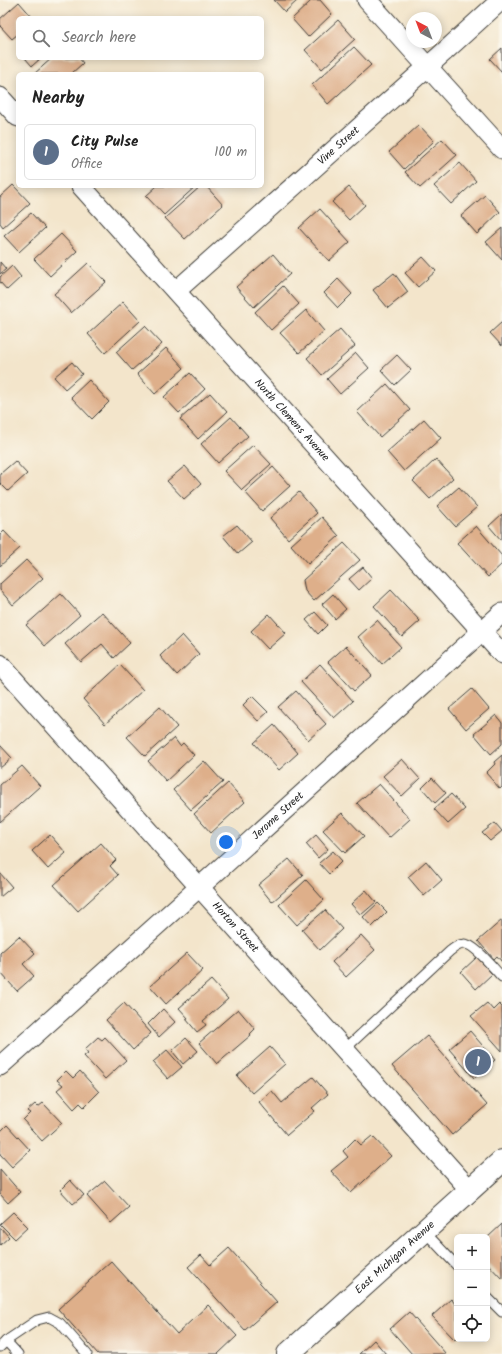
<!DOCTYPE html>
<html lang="en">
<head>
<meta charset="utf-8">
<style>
	body { margin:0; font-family:Kalam,sans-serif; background:#f2f2f2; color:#222 }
	.controls { position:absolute; right:12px; bottom:12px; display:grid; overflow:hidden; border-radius:6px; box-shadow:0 2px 10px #0003 }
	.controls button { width:36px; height:36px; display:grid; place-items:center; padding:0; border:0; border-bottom:1px solid #e0e0e0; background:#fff; color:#222; font:20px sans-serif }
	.compass { position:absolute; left:406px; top:12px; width:36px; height:36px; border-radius:50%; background:#fff; box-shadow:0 2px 10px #0003; rotate:318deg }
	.you { position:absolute; left:226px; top:842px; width:14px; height:14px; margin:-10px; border:3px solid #fff; border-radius:50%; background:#1a73e8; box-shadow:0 0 0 6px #1a73e833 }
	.badge { display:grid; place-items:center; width:26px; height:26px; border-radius:50%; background:#d1495b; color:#fff; font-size:13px; font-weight:700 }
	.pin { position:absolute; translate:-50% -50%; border:2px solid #fff; box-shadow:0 1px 4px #0006 }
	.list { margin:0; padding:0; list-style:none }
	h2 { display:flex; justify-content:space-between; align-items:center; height:52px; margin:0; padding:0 16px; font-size:17px }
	h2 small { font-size:13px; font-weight:400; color:#767676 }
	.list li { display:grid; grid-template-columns:26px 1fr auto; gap:12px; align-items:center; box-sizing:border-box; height:56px; margin:0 8px 8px; padding:0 8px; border:1px solid #e0e0e0; border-radius:6px }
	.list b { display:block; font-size:15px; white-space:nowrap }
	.list p { margin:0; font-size:13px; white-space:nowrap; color:#767676 }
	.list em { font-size:13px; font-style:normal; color:#767676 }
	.icon { flex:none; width:22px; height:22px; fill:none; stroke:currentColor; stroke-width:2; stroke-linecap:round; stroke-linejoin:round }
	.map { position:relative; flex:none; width:502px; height:1354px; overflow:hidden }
	.search { position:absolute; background:#fff; box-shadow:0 2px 10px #0003; left:16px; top:16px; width:248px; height:44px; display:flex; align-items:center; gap:10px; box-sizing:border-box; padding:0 14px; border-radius:6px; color:#767676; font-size:15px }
	.panel { position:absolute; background:#fff; box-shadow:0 2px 10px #0003; left:16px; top:72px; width:248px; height:116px; border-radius:6px }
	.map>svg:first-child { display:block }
	.building { fill:#deaf8a }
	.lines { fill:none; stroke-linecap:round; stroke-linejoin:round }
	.lane-casing { stroke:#3c3a36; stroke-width:11 }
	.street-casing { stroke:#3c3a36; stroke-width:21 }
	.primary-casing { stroke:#3c3a36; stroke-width:24 }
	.lane { stroke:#fff; stroke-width:9 }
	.street { stroke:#fff; stroke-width:19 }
	.primary { stroke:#fff; stroke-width:22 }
	.labels { text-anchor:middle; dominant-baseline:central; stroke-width:3.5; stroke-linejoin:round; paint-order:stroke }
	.street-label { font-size:11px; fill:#1c1c1c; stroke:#fbf7ec }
</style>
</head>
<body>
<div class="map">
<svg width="502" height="1354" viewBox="0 0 502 1354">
	<rect width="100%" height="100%" fill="#fbf7ec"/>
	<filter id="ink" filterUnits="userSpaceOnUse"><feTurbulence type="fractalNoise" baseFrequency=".025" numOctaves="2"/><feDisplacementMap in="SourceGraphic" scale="8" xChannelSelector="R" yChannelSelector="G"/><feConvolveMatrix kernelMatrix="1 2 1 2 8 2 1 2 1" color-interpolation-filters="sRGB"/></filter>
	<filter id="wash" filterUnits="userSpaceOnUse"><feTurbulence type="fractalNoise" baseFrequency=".012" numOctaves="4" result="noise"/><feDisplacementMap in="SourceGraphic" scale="16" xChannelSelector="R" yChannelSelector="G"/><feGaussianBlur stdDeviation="0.9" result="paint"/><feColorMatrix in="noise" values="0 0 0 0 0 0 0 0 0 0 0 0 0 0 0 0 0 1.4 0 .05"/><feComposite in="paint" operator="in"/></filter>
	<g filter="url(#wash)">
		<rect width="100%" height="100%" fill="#f3e5cb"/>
		<g id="blocks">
			<g class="building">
				<path d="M274 0H298L285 12Z"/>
				<path d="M312 0H320L332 14 308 37 292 19Z"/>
				<path d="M19 2 33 18H18V34L12 39 0 26V19Z"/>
				<path d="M338 20 355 39 322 69 305 50Z"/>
				<path d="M354 47 371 65 328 104 312 85Z"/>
				<path d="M502 48V72L490 59Z"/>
				<path d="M25 58H41L32 66Z"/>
				<path d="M52 58H79L83 63 71 74H34Z"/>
				<path d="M419 125 434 141 404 169 389 152Z"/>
				<path d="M442 139 457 155 420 188 405 172Z"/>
				<path d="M460 163 476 181 451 204 434 186Z"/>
				<path d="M13 185 30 203 3 227 0 223V197Z"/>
				<path d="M157 186H196L164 215 146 196Z"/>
				<path d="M201 186H206L223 205 185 239 165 218Z"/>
				<path d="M349 187 365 205 349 220 332 202Z"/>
				<path d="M485 195 500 212 477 234 461 216Z"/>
				<path d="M320 209 350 242 329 261 299 228Z"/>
				<path d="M31 213 45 228 19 252 4 236Z"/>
				<path d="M502 228V260L486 242Z"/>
				<path d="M61 234 77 251 50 276 34 259Z"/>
				<path d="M273 254 290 274 254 307 236 287Z"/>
				<path d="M423 257 436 271 418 287 405 273Z"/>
				<path d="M0 262 6 269 0 274Z"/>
				<path d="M88 263 106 282 71 313 54 294Z"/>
				<path d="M12 266 21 277 7 290 0 282V277Z"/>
				<path d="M394 273 408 292 388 308 373 290Z"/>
				<path d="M338 279 352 294 338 308 324 293Z"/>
				<path d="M283 286 299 304 271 330 255 312Z"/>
				<path d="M123 302 140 321 105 353 88 334Z"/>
				<path d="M306 310 324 331 299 353 280 333Z"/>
				<path d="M502 322V346L490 333Z"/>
				<path d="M145 326 162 344 132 370 116 352Z"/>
				<path d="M340 329 355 346 322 375 307 358Z"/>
				<path d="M166 348 184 368 155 394 137 374Z"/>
				<path d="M356 353 369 368 340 394 327 379Z"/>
				<path d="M397 355 411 370 395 385 381 370Z"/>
				<path d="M72 362 82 374 65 389 54 377Z"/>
				<path d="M190 373 205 389 179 413 164 397Z"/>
				<path d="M89 380 109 402 92 419 71 397Z"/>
				<path d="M387 384 410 410 380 437 357 412Z"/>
				<path d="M210 393 227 412 198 439 180 419Z"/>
				<path d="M231 417 248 436 218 463 201 444Z"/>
				<path d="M424 419 441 438 404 471 387 452Z"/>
				<path d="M253 445 271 464 242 490 224 471Z"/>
				<path d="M436 459 453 478 430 499 413 481Z"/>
				<path d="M15 461 27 474 8 491 0 483V474Z"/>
				<path d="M185 466 201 484 184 499 167 481Z"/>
				<path d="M273 467 290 486 262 511 245 492Z"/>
				<path d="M459 487 477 507 455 526 437 506Z"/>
				<path d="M299 492 317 513 288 539 270 518Z"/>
				<path d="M502 514V541L489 526Z"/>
				<path d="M322 517 339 536 308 564 291 545Z"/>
				<path d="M237 525 252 542 238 554 223 536Z"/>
				<path d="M476 526 502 556V564L488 577 457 543Z"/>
				<path d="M4 531 20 548 0 566V535Z"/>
				<path d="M344 543 360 560 314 601 305 591 303 580Z"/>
				<path d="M26 560 43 578 13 605 0 590V584Z"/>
				<path d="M363 567 372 578 359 590 349 579Z"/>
				<path d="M391 590 420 621 402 637 374 606Z"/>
				<path d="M61 594 80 615 45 646 26 625Z"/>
				<path d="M333 594 346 609 335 619 322 604Z"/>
				<path d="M102 612 130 643 114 658 102 644 81 662 65 644Z"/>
				<path d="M315 612 327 625 318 634 306 620Z"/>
				<path d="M269 614 286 633 268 649 251 631Z"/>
				<path d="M377 620 401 647 382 664 358 637Z"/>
				<path d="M182 635 199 654 177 675 160 656Z"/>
				<path d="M346 646 372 675 354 691 328 662Z"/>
				<path d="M320 664 353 701 334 718 301 682Z"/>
				<path d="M120 665 143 690 105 724 83 699Z"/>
				<path d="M472 689 489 709 466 729 449 709Z"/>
				<path d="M296 691 326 724 308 740 278 707Z"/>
				<path d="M252 696 268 712 258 721 243 705Z"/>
				<path d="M160 707 177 727 145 756 127 737Z"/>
				<path d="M496 715 502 723V744L491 754 474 734Z"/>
				<path d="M274 725 298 753 279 770 254 743Z"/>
				<path d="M174 738 180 746 183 743 194 755 166 781 148 761Z"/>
				<path d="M0 745 12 758 0 768Z"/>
				<path d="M502 755V787L500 789 486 773 495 764 494 762Z"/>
				<path d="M402 759 420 779 402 796 383 776Z"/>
				<path d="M204 761 223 782 191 810 173 790Z"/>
				<path d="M22 766 40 786 0 822V785Z"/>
				<path d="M432 778 446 793 435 803 422 788Z"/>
				<path d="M228 783 245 802 211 833 194 814Z"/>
				<path d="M379 784 410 819 389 838 357 803Z"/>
				<path d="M451 794 465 809 448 824 434 809Z"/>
				<path d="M342 813 364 836 345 853 323 830Z"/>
				<path d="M495 823 502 831 490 841 482 833Z"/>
				<path d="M50 835 66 853 48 869 32 851Z"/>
				<path d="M316 835 328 849 318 858 306 844Z"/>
				<path d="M101 843 116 860 110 866 118 875 78 911 54 885Z"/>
				<path d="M333 851 342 861 329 874 319 863Z"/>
				<path d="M289 859 303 875 272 902 258 885Z"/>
				<path d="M426 861 442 880 424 896 408 877Z"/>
				<path d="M0 873 12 887 0 897Z"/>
				<path d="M306 880 324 900 297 925 279 905Z"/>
				<path d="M366 890 376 902 361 915 351 904Z"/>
				<path d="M378 903 387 912 372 927 363 917Z"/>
				<path d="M325 910 342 929 320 950 302 930Z"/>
				<path d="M502 920V962L497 956 494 959 478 941Z"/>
				<path d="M361 935 375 950 346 977 332 962Z"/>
				<path d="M19 936 35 953 23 964 34 976 17 991 0 972V953Z"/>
				<path d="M187 953 203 970 166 1004 150 986Z"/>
				<path d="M477 957 492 974 476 989 461 972Z"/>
				<path d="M211 980 228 999 203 1021 206 1025 197 1032 186 1019 188 1018 179 1008Z"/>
				<path d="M124 1003 151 1033 133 1050 106 1020Z"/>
				<path d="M487 1003 493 1010 499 1004 502 1007V1051L471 1016Z"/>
				<path d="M163 1009 175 1022 159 1037 148 1024Z"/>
				<path d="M238 1009 255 1029 250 1034 251 1035 217 1064 199 1043Z"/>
				<path d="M470 1031 495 1060 474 1078 449 1049Z"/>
				<path d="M427 1036 487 1105 452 1135 392 1066Z"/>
				<path d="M98 1037 102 1040 105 1037 126 1060 105 1079 84 1056 88 1053 85 1049Z"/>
				<path d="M186 1038 198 1051 183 1064 172 1051Z"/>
				<path d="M270 1047 285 1064 252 1093 237 1076Z"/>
				<path d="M167 1050 182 1067 168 1079 153 1062Z"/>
				<path d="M66 1071 73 1078 80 1071 99 1092 84 1107 80 1103 74 1109 57 1090 63 1085 57 1080Z"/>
				<path d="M313 1077 328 1094 312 1108 315 1111 287 1135 259 1102 272 1091 282 1103Z"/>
				<path d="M43 1103 62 1123 42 1141 23 1120 30 1113 27 1111 35 1104 38 1107Z"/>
				<path d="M7 1125 30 1150 12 1167 0 1154V1132Z"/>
				<path d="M372 1136 391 1156 351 1193 331 1171 348 1157 343 1151 355 1139 361 1145Z"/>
				<path d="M0 1169 20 1192 8 1203 0 1194Z"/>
				<path d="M70 1180 84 1195 73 1204 60 1190Z"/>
				<path d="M105 1181 129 1207 111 1223 87 1196Z"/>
				<path d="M13 1212 28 1227 15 1239 0 1224Z"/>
				<path d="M502 1224V1279L487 1263V1238Z"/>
				<path d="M0 1227 9 1237 0 1245Z"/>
				<path d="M229 1248 277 1302 245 1330 188 1267 201 1255 210 1265Z"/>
				<path d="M111 1261 177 1334 208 1305 237 1336 218 1354H98L58 1309Z"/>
				<path d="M451 1299 457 1306V1338L455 1340 432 1316Z"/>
				<path d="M409 1312 446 1354H412L390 1329Z"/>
				<path d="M374 1340 386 1354H359Z"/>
			</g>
		</g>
	</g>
	<g filter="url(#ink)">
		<use href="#blocks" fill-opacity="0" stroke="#3c3a36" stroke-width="1"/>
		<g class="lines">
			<defs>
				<g id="lane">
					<path d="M344 1050 450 951C455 947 459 944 464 944 474 943 495 970 502 977"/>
					<path d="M424 1231 457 1266"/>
					<path d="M487 1297 502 1312"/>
					<path d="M6 1341 37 1320 49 1317 60 1323 87 1354"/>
					<path d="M0 1347 6 1341 18 1354"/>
				</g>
				<g id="street">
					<path d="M367 0 502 149"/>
					<path d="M0 97 18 117"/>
					<path id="s1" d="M81 186 502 654"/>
					<path id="s2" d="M176 291 444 52 501 0"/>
					<path id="s3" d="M0 664 470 1190"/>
					<path id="s4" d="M0 1066 214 874 502 613"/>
				</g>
				<g id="primary">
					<path id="s5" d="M288 1354 502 1161"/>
				</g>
			</defs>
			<use href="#lane" class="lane-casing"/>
			<use href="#street" class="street-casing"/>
			<use href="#primary" class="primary-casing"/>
			<use href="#lane" class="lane"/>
			<use href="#street" class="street"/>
			<use href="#primary" class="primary"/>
		</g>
	</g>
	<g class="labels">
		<g class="street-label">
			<text stroke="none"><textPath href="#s2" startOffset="218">Vine Street</textPath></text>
			<text stroke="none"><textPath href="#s1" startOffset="315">North Clemens Avenue</textPath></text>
			<text stroke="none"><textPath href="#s4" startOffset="374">Jerome Street</textPath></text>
			<text stroke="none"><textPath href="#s3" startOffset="353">Horton Street</textPath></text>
			<text stroke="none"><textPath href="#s5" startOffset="144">East Michigan Avenue</textPath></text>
		</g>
	</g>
</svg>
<div class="controls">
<button>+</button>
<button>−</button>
<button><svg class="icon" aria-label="locate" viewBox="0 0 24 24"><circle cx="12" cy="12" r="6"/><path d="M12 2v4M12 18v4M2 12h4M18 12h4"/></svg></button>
</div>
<svg class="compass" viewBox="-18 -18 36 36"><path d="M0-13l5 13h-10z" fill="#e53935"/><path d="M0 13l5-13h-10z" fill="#767676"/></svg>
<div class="you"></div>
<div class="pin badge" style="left:478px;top:1062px;background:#5c6f8a">1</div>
<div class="search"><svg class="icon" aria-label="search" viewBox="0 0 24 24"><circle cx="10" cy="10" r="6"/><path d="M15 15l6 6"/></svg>Search here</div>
<section class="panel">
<h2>Nearby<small></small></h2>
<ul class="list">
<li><span class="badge" style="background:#5c6f8a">1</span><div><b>City Pulse</b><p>Office</p></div><em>100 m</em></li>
</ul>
</section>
</div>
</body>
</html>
